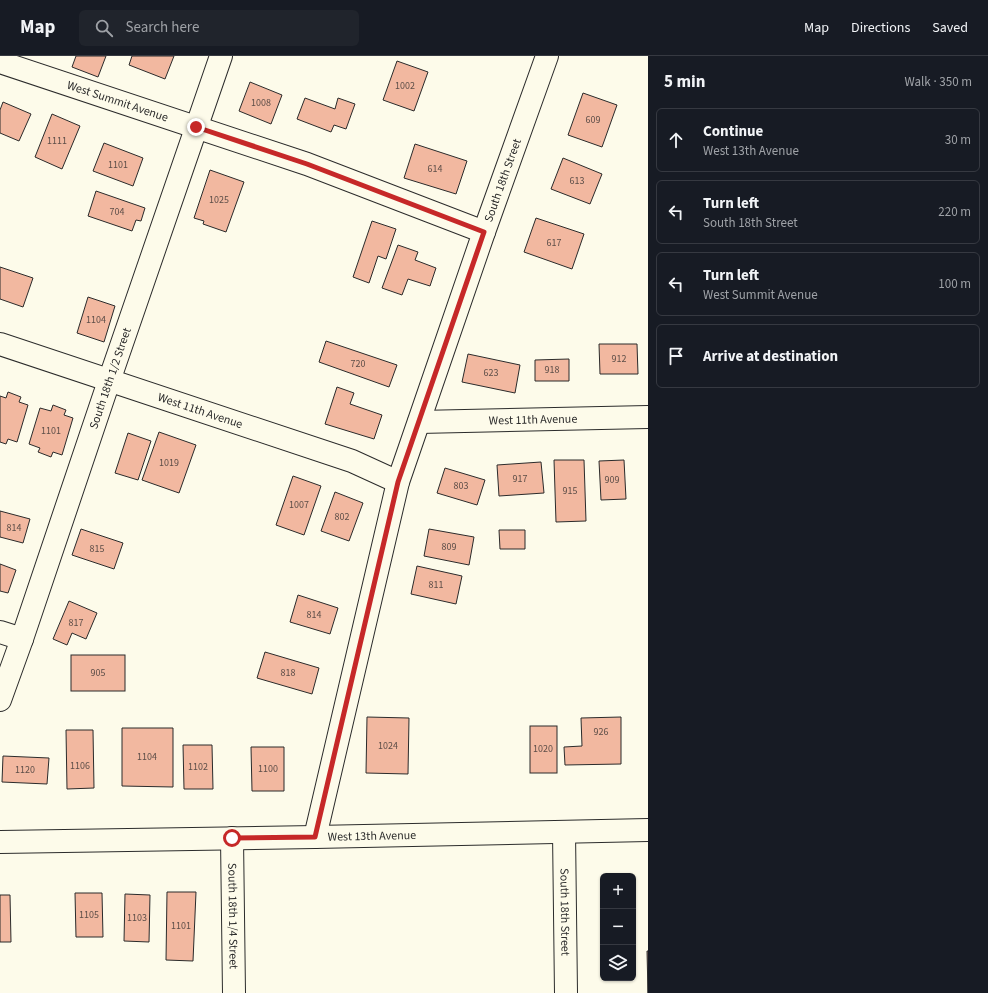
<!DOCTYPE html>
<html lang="en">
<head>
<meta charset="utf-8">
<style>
	body { margin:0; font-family:"Source Sans 3",sans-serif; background:#20242c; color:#f1f3f6 }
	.controls { position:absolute; right:12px; bottom:12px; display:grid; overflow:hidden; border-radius:6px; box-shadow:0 1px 3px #0004 }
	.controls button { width:36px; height:36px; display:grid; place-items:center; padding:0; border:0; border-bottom:1px solid #363941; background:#171b24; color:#f1f3f6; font:20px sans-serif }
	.stop { position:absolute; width:12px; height:12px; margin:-9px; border:3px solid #c62828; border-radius:50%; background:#fff }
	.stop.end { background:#c62828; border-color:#fff; box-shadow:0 1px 4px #0008 }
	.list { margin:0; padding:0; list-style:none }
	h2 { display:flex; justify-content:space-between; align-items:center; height:52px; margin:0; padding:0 16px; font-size:17px }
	h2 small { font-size:13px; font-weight:400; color:#9ea1a6 }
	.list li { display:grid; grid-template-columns:26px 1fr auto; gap:12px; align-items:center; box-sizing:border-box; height:64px; margin:0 8px 8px; padding:0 8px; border:1px solid #363941; border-radius:6px }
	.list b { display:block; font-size:15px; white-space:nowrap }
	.list p { margin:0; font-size:13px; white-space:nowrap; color:#9ea1a6 }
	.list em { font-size:13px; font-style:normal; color:#9ea1a6 }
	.icon { flex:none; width:22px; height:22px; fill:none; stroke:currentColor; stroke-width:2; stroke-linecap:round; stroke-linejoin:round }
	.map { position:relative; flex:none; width:648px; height:937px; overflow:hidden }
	header { display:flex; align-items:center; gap:24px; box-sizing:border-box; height:56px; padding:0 20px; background:#171b24; border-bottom:1px solid #363941 }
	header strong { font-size:19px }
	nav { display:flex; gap:22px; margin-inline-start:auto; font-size:14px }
	.search { width:280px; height:36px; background:#20242c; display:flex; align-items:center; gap:10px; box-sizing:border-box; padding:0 14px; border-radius:6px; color:#9ea1a6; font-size:15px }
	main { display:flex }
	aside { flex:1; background:#171b24 }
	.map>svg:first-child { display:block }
	.building { fill:#f2b8a0; stroke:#2b2b2b }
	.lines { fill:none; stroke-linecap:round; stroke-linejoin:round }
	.minor-casing { stroke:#2b2b2b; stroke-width:24 }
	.minor { stroke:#fdfbea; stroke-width:22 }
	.route { stroke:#c62828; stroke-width:5 }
	.labels { text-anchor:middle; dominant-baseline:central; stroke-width:3; stroke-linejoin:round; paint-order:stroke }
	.number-label { font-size:10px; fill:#5d4e48 }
	.street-label { font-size:12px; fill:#2b2b2b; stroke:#fdfbea }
</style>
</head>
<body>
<header>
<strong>Map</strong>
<div class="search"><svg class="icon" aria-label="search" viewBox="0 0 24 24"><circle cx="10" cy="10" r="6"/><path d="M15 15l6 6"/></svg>Search here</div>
<nav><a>Map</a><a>Directions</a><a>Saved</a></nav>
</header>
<main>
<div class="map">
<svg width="648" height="937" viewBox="0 0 648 937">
	<rect width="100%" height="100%" fill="#fdfbea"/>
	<g class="building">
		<path d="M76 0H106L98 21 72 11Z"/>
		<path d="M132 0H174L165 23 129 9Z"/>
		<path d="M397 5 428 16 414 55 383 44Z"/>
		<path d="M250 26 282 39 271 68 239 55Z"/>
		<path d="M583 37 617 49 602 91 568 79Z"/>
		<path d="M305 42 335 53 338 42 355 48 346 73 334 69 331 76 297 63Z"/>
		<path d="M3 46 31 58 19 85 0 77V54Z"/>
		<path d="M52 58 80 70 62 113 35 101Z"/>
		<path d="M104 87 143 102 133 130 93 115Z"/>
		<path d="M415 88 467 105 456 138 404 122Z"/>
		<path d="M563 102 602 118 590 148 551 133Z"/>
		<path d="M210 114 244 126 226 176 203 168 204 165 194 162Z"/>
		<path d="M96 135 145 152 141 165 136 164 132 175 88 160Z"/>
		<path d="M536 162 584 178 572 213 524 196Z"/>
		<path d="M372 165 396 173 386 203 378 200 369 227 353 221Z"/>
		<path d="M398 189 418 196 415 204 436 212 430 230 408 223 402 239 382 232Z"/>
		<path d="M0 211 33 222 23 251 0 243Z"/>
		<path d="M88 241 115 250 104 286 77 277Z"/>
		<path d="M326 285 397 309 389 331 319 306Z"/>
		<path d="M599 288H637L638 318H600Z"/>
		<path d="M468 298 520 309 515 337 462 326Z"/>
		<path d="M569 303V325H535V304Z"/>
		<path d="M337 331 354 337 350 348 382 359 374 383 325 368Z"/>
		<path d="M8 336 21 341 19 346 28 349 17 386 8 383 6 388 0 386V340L6 342Z"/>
		<path d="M53 349 66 354 64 359 73 362 62 399 53 396 51 401 38 396 40 392 29 388 40 352 51 355Z"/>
		<path d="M159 376 196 389 179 437 142 424Z"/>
		<path d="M128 377 151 385 138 424 115 417Z"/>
		<path d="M554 404H584L586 465 556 466Z"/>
		<path d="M624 404 626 443 601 444 599 405Z"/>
		<path d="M541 406 544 437 499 440 497 409Z"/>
		<path d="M445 412 485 424 477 449 437 437Z"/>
		<path d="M293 420 321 430 304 479 276 469Z"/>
		<path d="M335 436 363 447 349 485 321 475Z"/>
		<path d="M0 455 30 463 23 487 0 481Z"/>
		<path d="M81 473 123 487 114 513 72 499Z"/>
		<path d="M429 473 474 481 469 509 424 500Z"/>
		<path d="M499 474H525V493H500Z"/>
		<path d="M0 508 16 514 8 537 0 535Z"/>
		<path d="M417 510 462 520 456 548 411 538Z"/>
		<path d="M298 539 338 552 330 578 290 566Z"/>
		<path d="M69 545 97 557 86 583 72 577 67 589 53 583Z"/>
		<path d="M265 596 319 612 312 638 257 622Z"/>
		<rect x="71" y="599" width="54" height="36"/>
		<path d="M367 661 409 662 408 718 366 717Z"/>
		<path d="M621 661V708L565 709 564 691 582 690 581 662Z"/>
		<rect x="530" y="670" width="27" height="47"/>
		<path d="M122 672H173V731L122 730Z"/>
		<path d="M66 674H93L94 732 67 733Z"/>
		<path d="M183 689H212L213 733H184Z"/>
		<path d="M251 691H284V735H252Z"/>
		<path d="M3 700 49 702 47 728 2 726Z"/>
		<path d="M167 836H196L193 905 166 904Z"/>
		<path d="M75 837H102L103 881H76Z"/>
		<path d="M125 838 150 839 149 886 124 885Z"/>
		<path d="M0 839H10L11 886H0Z"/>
		<path d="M647 895H648V937Z"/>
	</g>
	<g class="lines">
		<defs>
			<g id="minor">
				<path id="s1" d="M0 6 307 108 484 176"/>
				<path id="s2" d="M0 288 352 405 398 426"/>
				<path id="s3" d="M419 366 648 361"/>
				<path d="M0 576 22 583"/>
				<path id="s4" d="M0 644 22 583 109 325 221 0"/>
				<path id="s5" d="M564 776 566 937"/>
				<path id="s6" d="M315 781 398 426 484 176 547 0"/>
				<path id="s7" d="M232 782 234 937"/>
				<path id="s8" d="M0 786 315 781 648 774"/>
			</g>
		</defs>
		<use href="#minor" class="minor-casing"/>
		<use href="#minor" class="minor"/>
	</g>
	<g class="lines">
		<path class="route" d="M196 71 307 108 484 176 398 426 315 781 232 782"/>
	</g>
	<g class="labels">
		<g class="number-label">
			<text x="405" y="30">1002</text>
			<text x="261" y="47">1008</text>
			<text x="593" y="64">609</text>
			<text x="57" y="85">1111</text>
			<text x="118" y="109">1101</text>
			<text x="435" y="113">614</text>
			<text x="577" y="125">613</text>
			<text x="219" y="144">1025</text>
			<text x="117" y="156">704</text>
			<text x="554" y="187">617</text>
			<text x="96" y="264">1104</text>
			<text x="619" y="303">912</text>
			<text x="358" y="308">720</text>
			<text x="552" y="314">918</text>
			<text x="491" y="317">623</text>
			<text x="51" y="375">1101</text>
			<text x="169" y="407">1019</text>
			<text x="520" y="423">917</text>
			<text x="612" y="424">909</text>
			<text x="461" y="430">803</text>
			<text x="570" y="435">915</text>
			<text x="299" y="449">1007</text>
			<text x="342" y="461">802</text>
			<text x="14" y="472">814</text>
			<text x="449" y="491">809</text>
			<text x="97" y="493">815</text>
			<text x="436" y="529">811</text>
			<text x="314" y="559">814</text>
			<text x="76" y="567">817</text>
			<text x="98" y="617">905</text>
			<text x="288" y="617">818</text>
			<text x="601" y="676">926</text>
			<text x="388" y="690">1024</text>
			<text x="543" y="693">1020</text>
			<text x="147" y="701">1104</text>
			<text x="80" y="710">1106</text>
			<text x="198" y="711">1102</text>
			<text x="268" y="713">1100</text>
			<text x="25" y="714">1120</text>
			<text x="89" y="859">1105</text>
			<text x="137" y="862">1103</text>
			<text x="181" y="870">1101</text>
		</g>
		<g class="street-label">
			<text stroke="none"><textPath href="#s1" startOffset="124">West Summit Avenue</textPath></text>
			<text stroke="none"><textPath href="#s6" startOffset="684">South 18th Street</textPath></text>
			<text stroke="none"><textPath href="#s4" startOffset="340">South 18th 1/2 Street</textPath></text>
			<text stroke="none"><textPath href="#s2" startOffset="211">West 11th Avenue</textPath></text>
			<text stroke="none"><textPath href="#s3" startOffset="114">West 11th Avenue</textPath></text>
			<text stroke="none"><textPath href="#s8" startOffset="372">West 13th Avenue</textPath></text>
			<text stroke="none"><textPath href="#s5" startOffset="80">South 18th Street</textPath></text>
			<text stroke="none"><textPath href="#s7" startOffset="78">South 18th 1/4 Street</textPath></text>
		</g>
	</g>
</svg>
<div class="controls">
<button>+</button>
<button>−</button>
<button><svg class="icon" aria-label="layers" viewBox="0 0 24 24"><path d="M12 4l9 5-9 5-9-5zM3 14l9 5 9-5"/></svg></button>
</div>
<div class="stop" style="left:232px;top:782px"></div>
<div class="stop end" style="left:196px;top:71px"></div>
</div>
<aside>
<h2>5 min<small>Walk · 350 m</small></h2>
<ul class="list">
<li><svg class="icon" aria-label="ahead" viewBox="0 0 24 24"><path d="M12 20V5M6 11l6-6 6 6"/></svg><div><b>Continue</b><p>West 13th Avenue</p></div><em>30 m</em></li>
<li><svg class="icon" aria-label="left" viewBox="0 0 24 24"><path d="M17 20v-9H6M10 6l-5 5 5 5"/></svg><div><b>Turn left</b><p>South 18th Street</p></div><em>220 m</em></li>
<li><svg class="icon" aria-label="left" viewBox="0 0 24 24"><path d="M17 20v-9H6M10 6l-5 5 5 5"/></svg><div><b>Turn left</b><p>West Summit Avenue</p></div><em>100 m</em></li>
<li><svg class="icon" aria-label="arrive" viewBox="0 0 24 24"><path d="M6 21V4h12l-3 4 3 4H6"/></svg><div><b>Arrive at destination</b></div></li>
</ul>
</aside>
</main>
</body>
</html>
